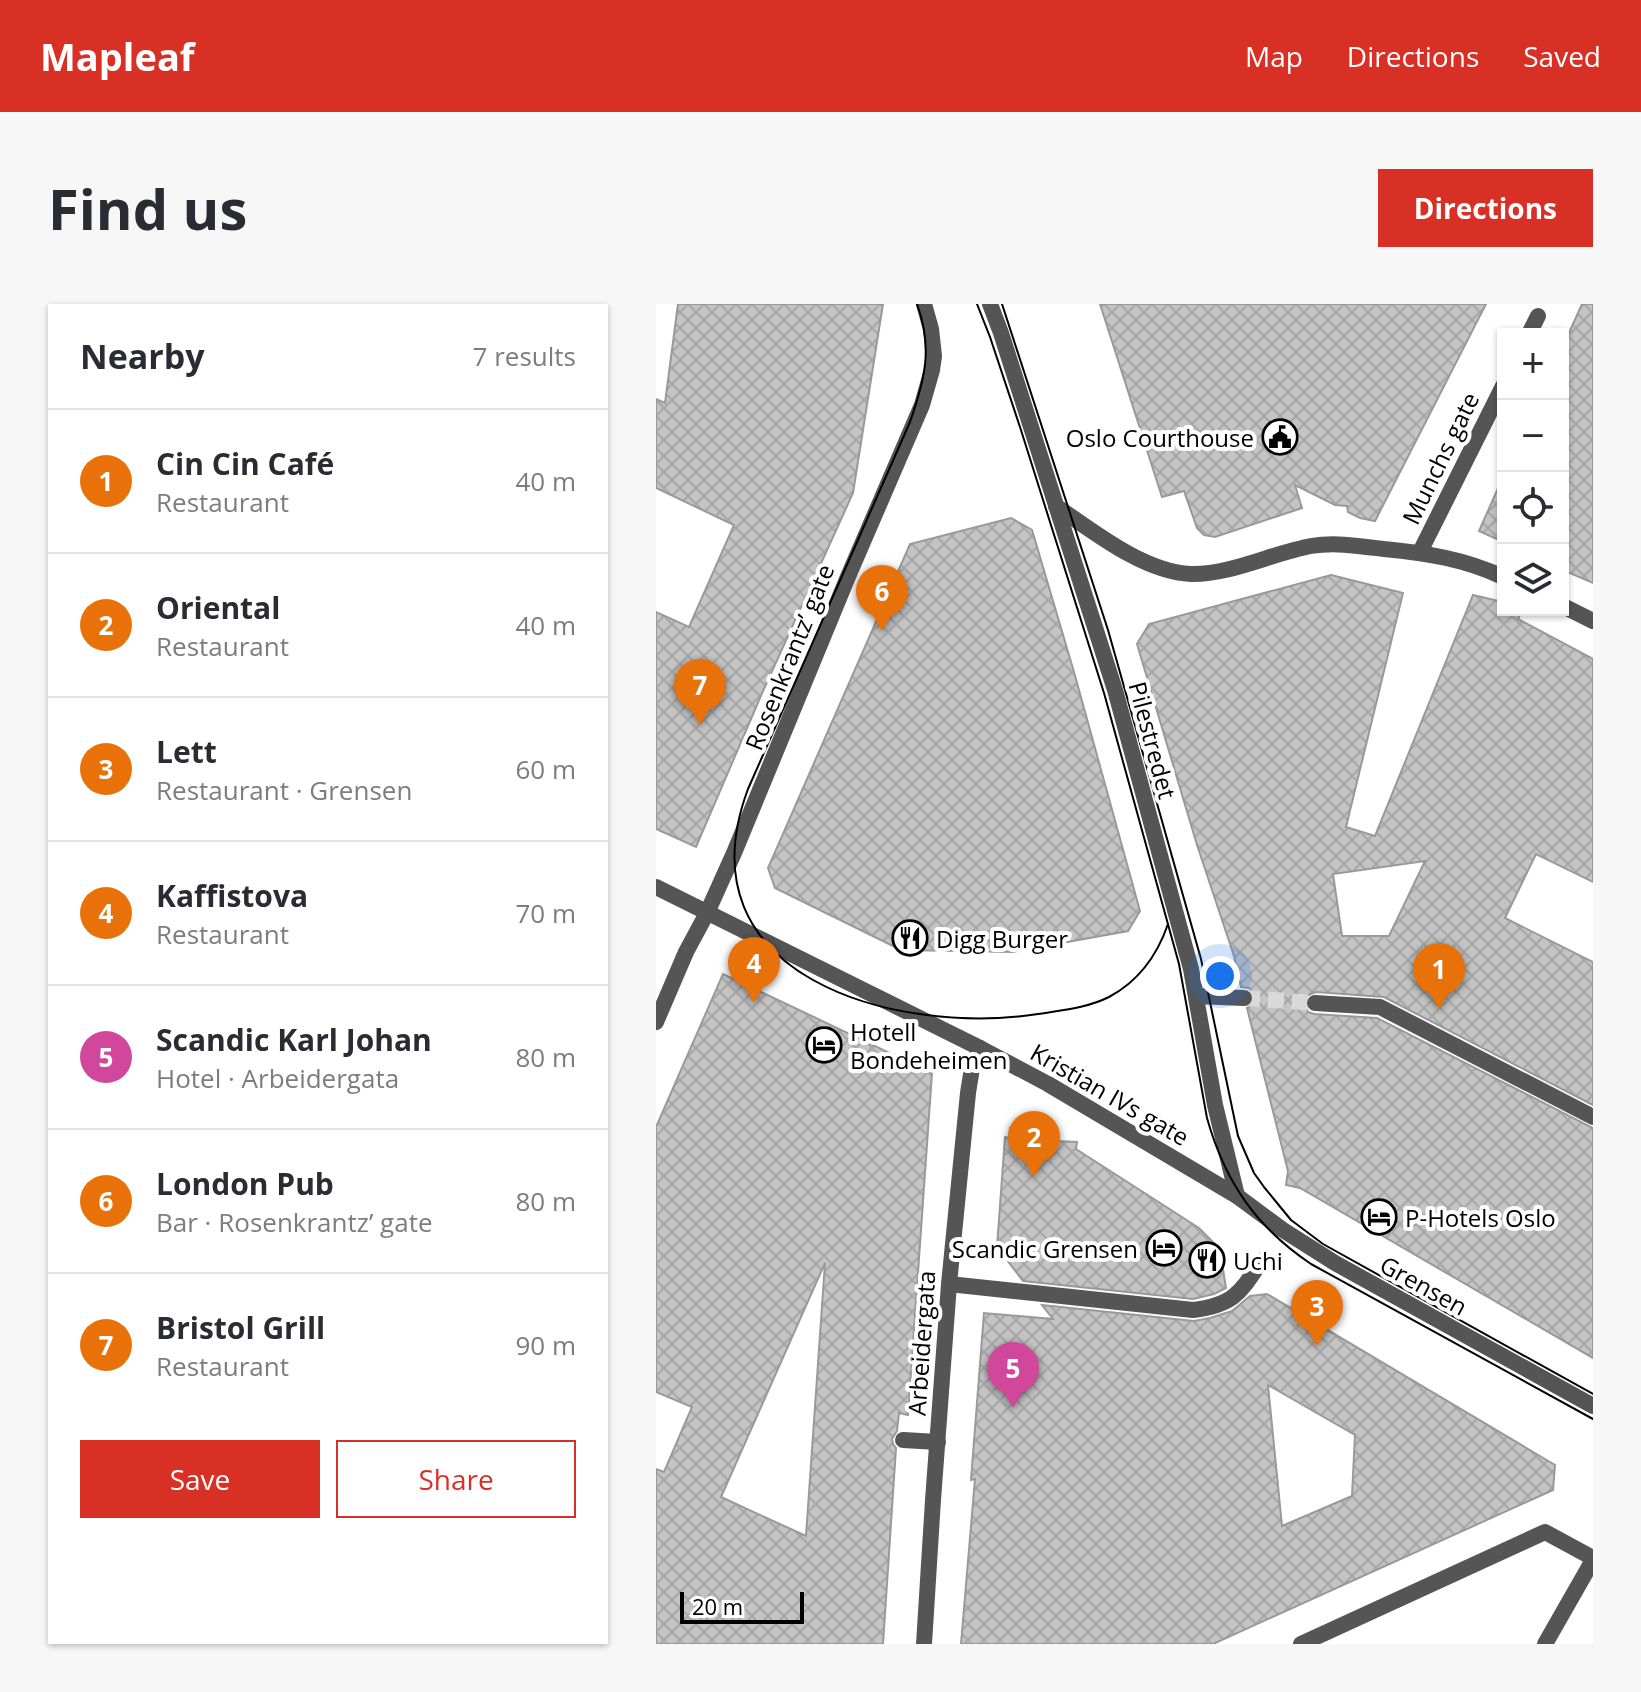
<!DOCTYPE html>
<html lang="en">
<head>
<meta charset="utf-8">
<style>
	body { margin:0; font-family:"Open Sans",sans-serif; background:#f7f7f7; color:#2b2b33 }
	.controls { position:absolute; right:24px; top:24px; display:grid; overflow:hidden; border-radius:0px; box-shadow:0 2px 6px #0004 }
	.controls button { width:72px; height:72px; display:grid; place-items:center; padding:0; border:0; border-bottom:2px solid #e1e1e2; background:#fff; color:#2b2b33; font:40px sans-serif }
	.scale { position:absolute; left:24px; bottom:20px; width:124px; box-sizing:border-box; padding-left:8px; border:4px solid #000; border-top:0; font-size:22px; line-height:28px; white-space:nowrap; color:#000; -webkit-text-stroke:6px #fff; paint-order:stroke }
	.you { position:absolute; left:564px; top:672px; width:28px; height:28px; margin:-20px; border:6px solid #fff; border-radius:50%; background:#1a73e8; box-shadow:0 0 0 12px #1a73e833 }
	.badge { display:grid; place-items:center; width:52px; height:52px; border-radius:50%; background:#d93025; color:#fff; font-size:26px; font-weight:700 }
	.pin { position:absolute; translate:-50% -66px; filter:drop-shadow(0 2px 4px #0008) }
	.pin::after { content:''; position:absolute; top:42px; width:28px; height:24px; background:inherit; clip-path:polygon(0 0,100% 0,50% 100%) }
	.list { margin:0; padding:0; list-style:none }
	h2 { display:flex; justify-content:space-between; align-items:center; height:104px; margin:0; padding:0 32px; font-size:34px }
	h2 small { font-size:26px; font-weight:400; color:#7c7c81 }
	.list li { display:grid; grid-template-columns:52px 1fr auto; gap:24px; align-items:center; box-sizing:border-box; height:144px; padding:0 32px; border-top:2px solid #e1e1e2 }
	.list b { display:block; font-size:30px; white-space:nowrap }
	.list p { margin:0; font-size:26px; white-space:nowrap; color:#7c7c81 }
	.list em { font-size:26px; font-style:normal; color:#7c7c81 }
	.actions { display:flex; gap:16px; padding:24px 32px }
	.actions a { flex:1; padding:18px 0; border:2px solid #d93025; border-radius:0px; text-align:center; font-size:28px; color:#d93025 }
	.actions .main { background:#d93025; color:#fff }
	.icon { flex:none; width:44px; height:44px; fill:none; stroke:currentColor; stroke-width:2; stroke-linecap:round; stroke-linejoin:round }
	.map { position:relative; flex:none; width:937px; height:1340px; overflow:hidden; border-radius:0px }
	header { display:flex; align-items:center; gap:48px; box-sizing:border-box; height:112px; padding:0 40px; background:#d93025; color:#fff }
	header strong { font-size:38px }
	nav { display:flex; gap:44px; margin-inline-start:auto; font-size:28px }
	.intro { display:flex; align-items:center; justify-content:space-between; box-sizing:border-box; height:192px; padding:0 48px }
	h1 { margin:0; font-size:56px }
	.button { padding:20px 36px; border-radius:0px; background:#d93025; color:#fff; font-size:28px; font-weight:700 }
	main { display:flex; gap:48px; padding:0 48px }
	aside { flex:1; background:#fff; border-radius:0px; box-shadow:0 2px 6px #0004 }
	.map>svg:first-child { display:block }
	.building { fill:url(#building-cross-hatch); stroke:#999; stroke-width:2; fill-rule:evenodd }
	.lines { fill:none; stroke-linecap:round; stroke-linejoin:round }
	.pedestrian-tunnel { stroke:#d9d9d9; stroke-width:16; stroke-dasharray:16 8; stroke-linecap:butt }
	.service { stroke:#555; stroke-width:16 }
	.pedestrian { stroke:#555; stroke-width:16 }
	.minor { stroke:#555; stroke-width:16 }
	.tram { stroke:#000; stroke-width:2 }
	.labels { text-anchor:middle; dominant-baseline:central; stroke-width:8; stroke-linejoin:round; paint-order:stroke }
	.poi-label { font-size:24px; fill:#000; stroke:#fff; text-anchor:start }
	.street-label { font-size:24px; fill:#000; stroke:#fff }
</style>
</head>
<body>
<header>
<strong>Mapleaf</strong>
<nav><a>Map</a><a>Directions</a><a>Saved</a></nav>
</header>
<div class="intro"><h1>Find us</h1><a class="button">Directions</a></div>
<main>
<aside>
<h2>Nearby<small>7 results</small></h2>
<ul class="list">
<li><span class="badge" style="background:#e8710a">1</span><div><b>Cin Cin Café</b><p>Restaurant</p></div><em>40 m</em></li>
<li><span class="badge" style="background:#e8710a">2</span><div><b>Oriental</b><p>Restaurant</p></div><em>40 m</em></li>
<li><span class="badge" style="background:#e8710a">3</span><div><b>Lett</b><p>Restaurant · Grensen</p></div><em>60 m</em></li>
<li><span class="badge" style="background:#e8710a">4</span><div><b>Kaffistova</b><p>Restaurant</p></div><em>70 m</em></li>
<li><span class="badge" style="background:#d1479c">5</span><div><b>Scandic Karl Johan</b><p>Hotel · Arbeidergata</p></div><em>80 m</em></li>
<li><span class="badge" style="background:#e8710a">6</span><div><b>London Pub</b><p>Bar · Rosenkrantz’ gate</p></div><em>80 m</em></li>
<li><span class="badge" style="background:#e8710a">7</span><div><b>Bristol Grill</b><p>Restaurant</p></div><em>90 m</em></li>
</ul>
<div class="actions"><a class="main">Save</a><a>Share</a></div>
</aside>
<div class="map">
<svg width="937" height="1340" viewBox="0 0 937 1340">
	<defs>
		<pattern id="building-cross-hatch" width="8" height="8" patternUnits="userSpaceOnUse" patternTransform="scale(2)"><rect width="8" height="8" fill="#c4c4c4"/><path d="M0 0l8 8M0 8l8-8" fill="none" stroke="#a7a7a7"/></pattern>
	</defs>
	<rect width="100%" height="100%" fill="#fff"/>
	<g class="building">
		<path d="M22 0H227L197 189 107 387 40 543 0 525V308L33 323 78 221 0 184V95L9 99Z"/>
		<path d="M444 0H830L719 217 704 214 692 208 691 202 679 201 639 181 646 204 559 233 548 231 541 224 528 187 506 193Z"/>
		<path d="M926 0H937V279L907 266V42Z"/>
		<path d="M847 173V238L823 227Z"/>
		<path d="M355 214 376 226 418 368 484 607 472 627 356 648 245 646 119 584 112 564 254 240Z"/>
		<path d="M675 271 747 289 690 523 719 532 817 291 847 298V306H866L862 315 937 355V578L880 550 849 614 937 658V801L728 693 660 688 650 692 648 699 652 708 658 710 721 714 937 824V1054L644 884 630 881 632 867 591 704 598 699V690L593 684 585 683 578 652 541 541 481 340 493 320ZM769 557 733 632H686L677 570Z"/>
		<path d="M67 670 276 769 252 1111 243 1109 241 1127 236 1135 237 1140 240 1144 227 1340H0V1165L8 1168 36 1103 0 1088V823ZM169 959 150 1232 65 1193Z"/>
		<path d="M354 824 401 827 400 837 421 838 420 845 543 924 559 940 565 953 570 984 558 990 537 995 367 977 341 943 349 833 353 834Z"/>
		<path d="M611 990 899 1161 897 1186 557 1340H305L319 1175 315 1176 328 1009 397 1015 386 1001 538 1017 554 1014 576 1007 594 992ZM612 1081 699 1131 696 1192 626 1222Z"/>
	</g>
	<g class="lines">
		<path class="pedestrian-tunnel" d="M588 694 659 699"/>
		<g class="service">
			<path d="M293 980 537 1006C578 1001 584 989 606 956"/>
			<path d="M247 1136 282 1138"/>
			<path d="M277 1196 293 980 312 789 316 764 324 744"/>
		</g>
		<g class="pedestrian">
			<path d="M540 692 588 694"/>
			<path d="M659 699 724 703 937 813"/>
			<path d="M268 1340 277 1196"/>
			<path d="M645 1340 889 1228 937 1254"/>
		</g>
		<g class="minor">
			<path d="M334 0 345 29 459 386 535 665 559 801 581 892"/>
			<path d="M873 30 882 12"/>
			<path d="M400 202C438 228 488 268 535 270 573 271 617 249 655 242 679 238 704 242 728 245 770 249 809 255 847 273"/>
			<path d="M764 248 847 82"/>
			<path d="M907 302 937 317"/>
			<path d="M0 583 324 744 392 780 581 892 627 926 679 959 937 1102"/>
			<path d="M0 718 30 648 51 609 78 549 191 275 266 101 276 66 278 52 275 25 268 0"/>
			<path d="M889 1340 937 1256"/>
		</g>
		<g class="tram">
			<path d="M261 0C277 44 269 75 254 118L92 485C22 673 240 732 382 710 406 706 431 704 453 693 483 677 501 652 512 620"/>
			<path d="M321 0 334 33 364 123 448 389 523 660 551 814C569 878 600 923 655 960L937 1115"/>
			<path d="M346 0 452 326 545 655 582 832 598 869 608 883 635 916 667 940 937 1090"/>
		</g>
	</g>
	<defs>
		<symbol id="civic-ring" viewBox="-11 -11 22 22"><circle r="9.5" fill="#fff" stroke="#000" stroke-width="1.5"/><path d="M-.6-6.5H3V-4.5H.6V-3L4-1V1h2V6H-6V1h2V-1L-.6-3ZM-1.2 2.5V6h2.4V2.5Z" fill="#000"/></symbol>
		<symbol id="restaurant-ring" viewBox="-11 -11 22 22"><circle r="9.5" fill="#fff" stroke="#000" stroke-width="1.5"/><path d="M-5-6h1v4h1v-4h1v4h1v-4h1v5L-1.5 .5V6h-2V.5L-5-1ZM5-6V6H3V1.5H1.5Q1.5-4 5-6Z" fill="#000"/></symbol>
		<symbol id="hotel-ring" viewBox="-11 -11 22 22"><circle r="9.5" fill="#fff" stroke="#000" stroke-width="1.5"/><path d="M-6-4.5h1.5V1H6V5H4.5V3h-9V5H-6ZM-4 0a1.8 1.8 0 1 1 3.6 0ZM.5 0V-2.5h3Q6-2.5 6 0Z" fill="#000"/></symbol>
	</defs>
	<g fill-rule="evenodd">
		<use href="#civic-ring" x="604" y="113" width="40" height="40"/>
		<use href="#restaurant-ring" x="234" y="614" width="40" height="40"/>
		<use href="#hotel-ring" x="148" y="721" width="40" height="40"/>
		<use href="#hotel-ring" x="703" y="893" width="40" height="40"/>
		<use href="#hotel-ring" x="488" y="924" width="40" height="40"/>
		<use href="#restaurant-ring" x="531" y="936" width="40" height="40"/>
	</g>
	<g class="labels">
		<g class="poi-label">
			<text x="598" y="133" text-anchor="end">Oslo Courthouse</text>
			<text x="280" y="634">Digg Burger</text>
			<text x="194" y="727">Hotell<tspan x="194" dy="28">Bondeheimen</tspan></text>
			<text x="749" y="913">P-Hotels Oslo</text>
			<text x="482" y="944" text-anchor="end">Scandic Grensen</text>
			<text x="577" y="956">Uchi</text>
		</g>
		<g class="street-label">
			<text transform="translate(784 154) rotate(-64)">Munchs gate</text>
			<text transform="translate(133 353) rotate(-68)">Rosenkrantz’ gate</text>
			<text transform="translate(497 436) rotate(75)">Pilestredet</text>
			<text transform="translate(454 790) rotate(30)">Kristian IVs gate</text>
			<text transform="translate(768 981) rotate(29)">Grensen</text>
			<text transform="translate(265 1039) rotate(-86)">Arbeidergata</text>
		</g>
	</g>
</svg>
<div class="controls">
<button>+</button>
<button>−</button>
<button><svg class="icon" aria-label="locate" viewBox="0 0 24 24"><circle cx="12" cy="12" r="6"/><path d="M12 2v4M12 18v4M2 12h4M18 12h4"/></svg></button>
<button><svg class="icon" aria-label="layers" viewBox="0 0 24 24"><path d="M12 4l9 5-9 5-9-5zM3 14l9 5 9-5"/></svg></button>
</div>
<div class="scale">20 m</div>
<div class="you"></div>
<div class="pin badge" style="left:783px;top:705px;background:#e8710a">1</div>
<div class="pin badge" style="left:378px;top:873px;background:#e8710a">2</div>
<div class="pin badge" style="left:661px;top:1042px;background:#e8710a">3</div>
<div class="pin badge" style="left:98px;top:699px;background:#e8710a">4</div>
<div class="pin badge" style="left:357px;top:1104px;background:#d1479c">5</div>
<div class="pin badge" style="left:226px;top:327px;background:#e8710a">6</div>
<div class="pin badge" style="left:44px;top:421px;background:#e8710a">7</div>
</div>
</main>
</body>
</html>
